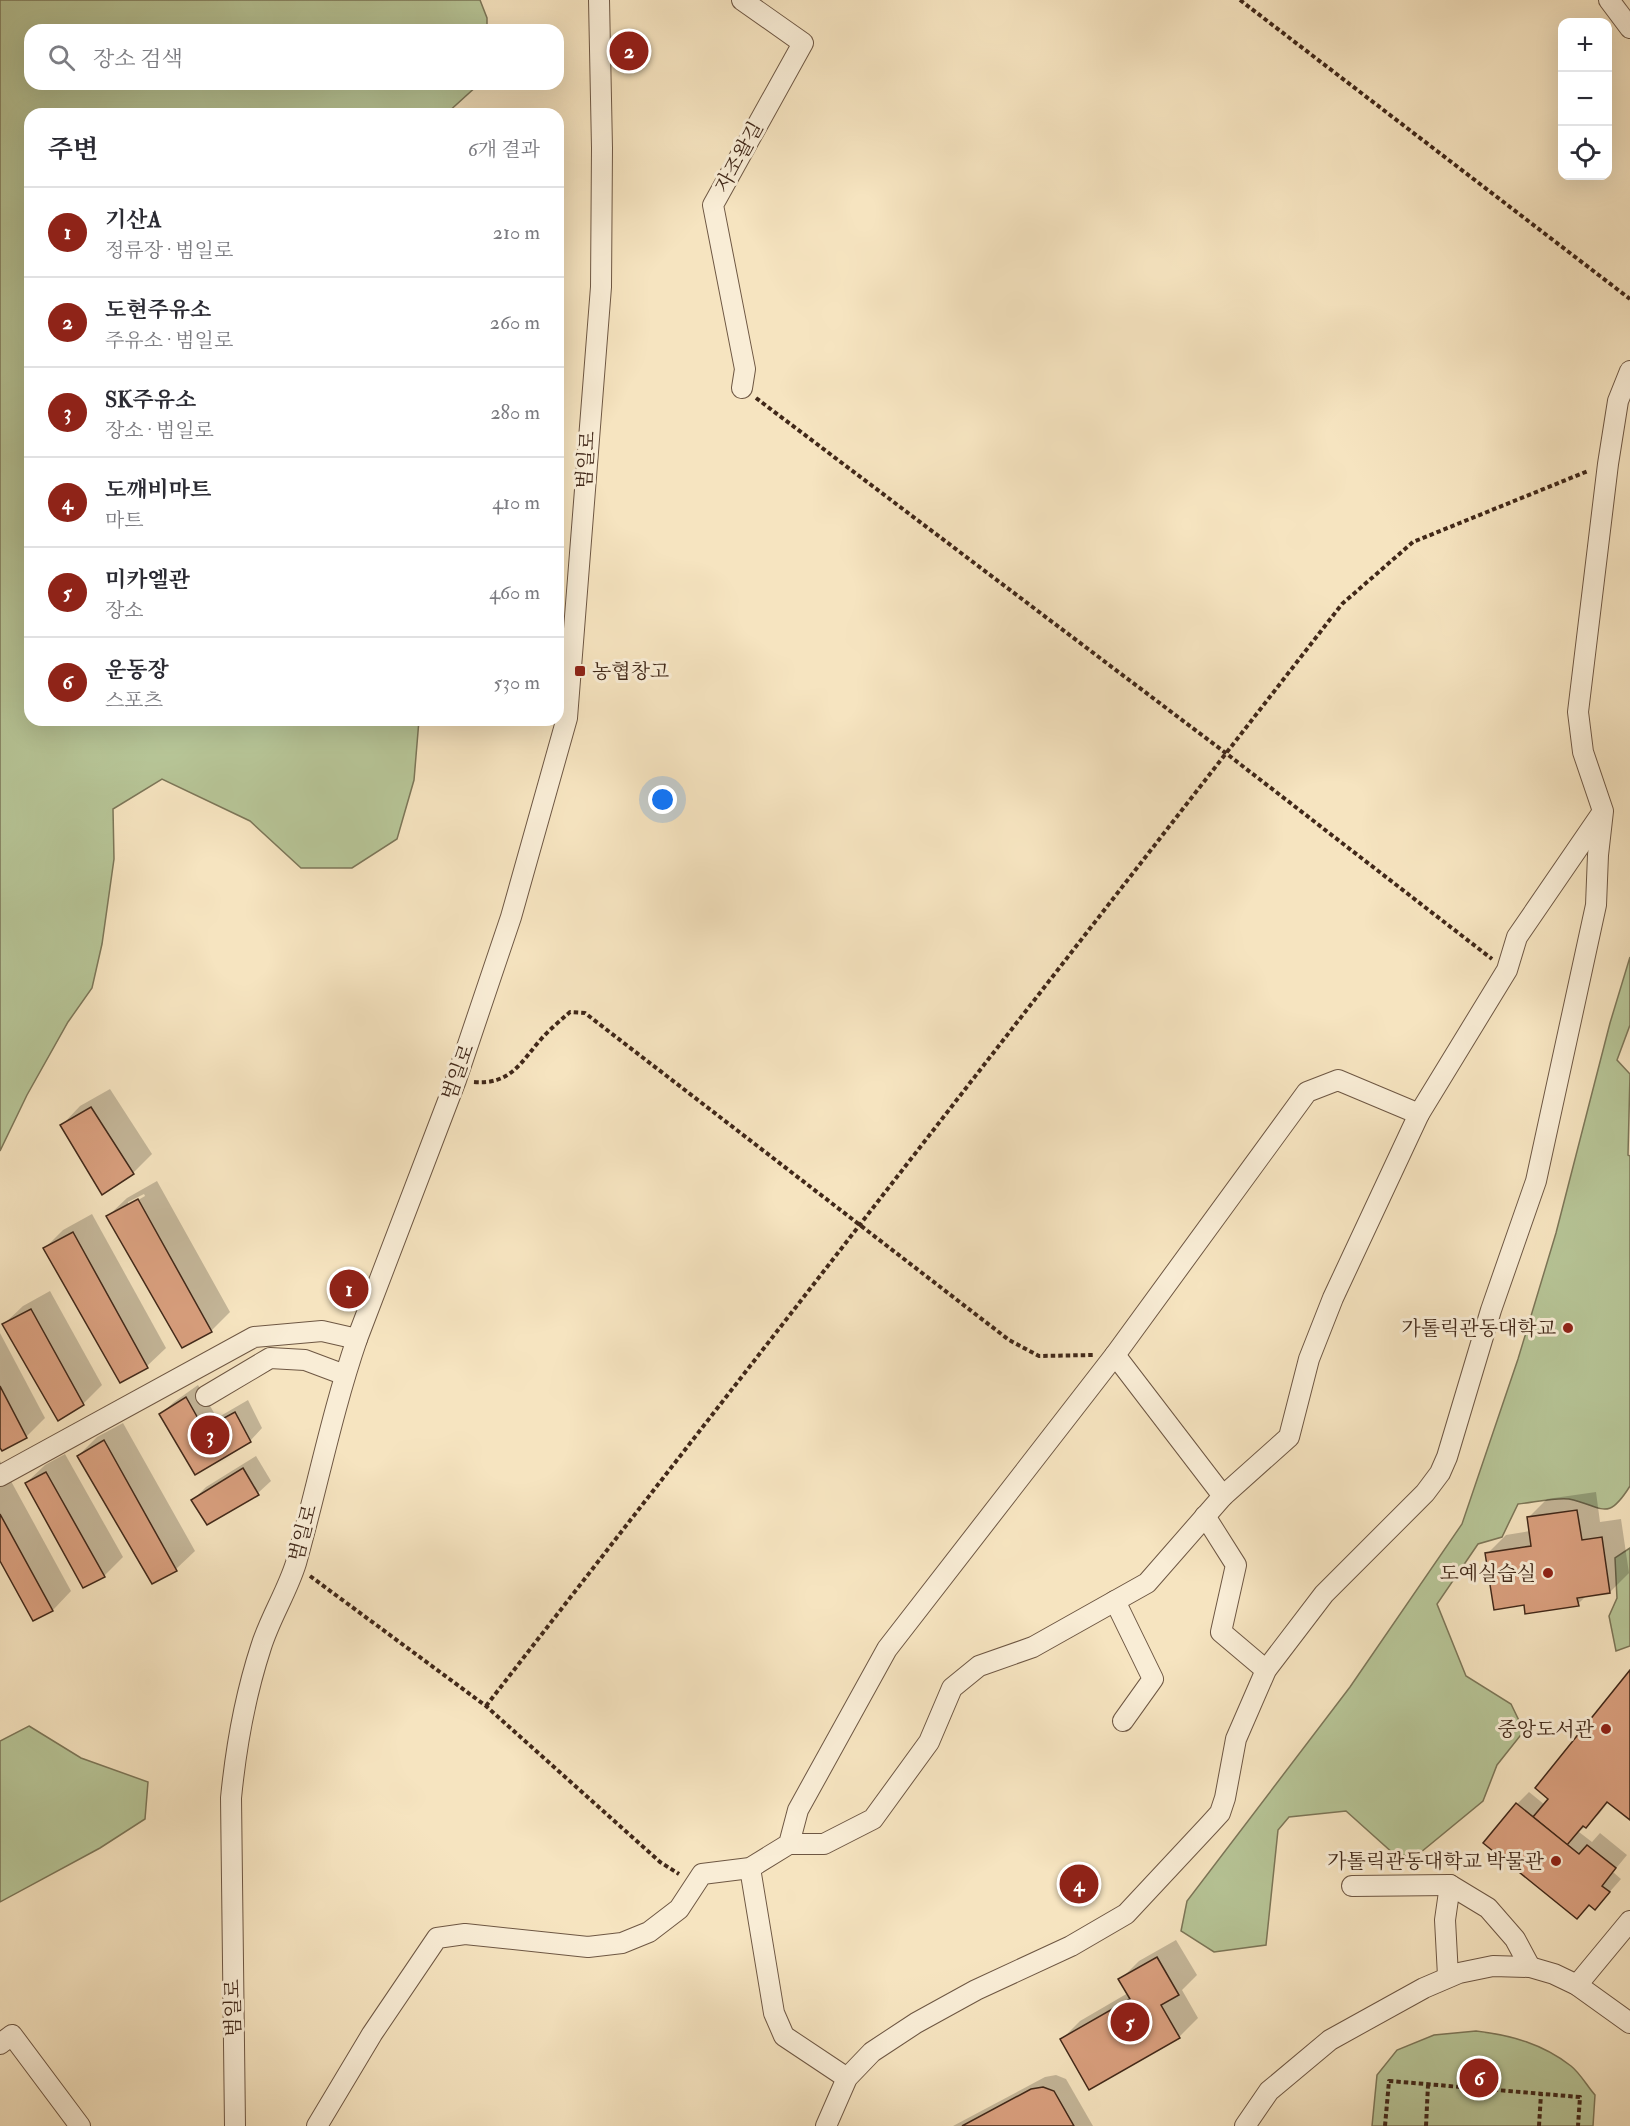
<!DOCTYPE html>
<html lang="ko">
<head>
<meta charset="utf-8">
<style>
	body { margin:0; font-family:"IM FELL Double Pica","Noto Serif KR",serif; background:#f7f7f7; color:#2b2b33 }
	.controls { position:absolute; right:18px; top:18px; display:grid; overflow:hidden; border-radius:12px; box-shadow:0 6px 24px #0002 }
	.controls button { width:54px; height:54px; display:grid; place-items:center; padding:0; border:0; border-bottom:2px solid #e1e1e2; background:#fff; color:#2b2b33; font:30px sans-serif }
	.you { position:absolute; left:663px; top:800px; width:21px; height:21px; margin:-15px; border:4px solid #fff; border-radius:50%; background:#1a73e8; box-shadow:0 0 0 9px #1a73e833 }
	.badge { display:grid; place-items:center; width:39px; height:39px; border-radius:50%; background:#8f2418; color:#fff; font-size:20px; font-weight:700 }
	.pin { position:absolute; translate:-50% -50%; border:3px solid #fff; box-shadow:0 2px 6px #0006 }
	.list { margin:0; padding:0; list-style:none }
	h2 { display:flex; justify-content:space-between; align-items:center; height:78px; margin:0; padding:0 24px; font-size:26px }
	h2 small { font-size:20px; font-weight:400; color:#7c7c81 }
	.list li { display:grid; grid-template-columns:39px 1fr auto; gap:18px; align-items:center; box-sizing:border-box; height:90px; padding:0 24px; border-top:2px solid #e1e1e2 }
	.list b { display:block; font-size:22px; white-space:nowrap }
	.list p { margin:0; font-size:20px; white-space:nowrap; color:#7c7c81 }
	.list em { font-size:20px; font-style:normal; color:#7c7c81 }
	.icon { flex:none; width:33px; height:33px; fill:none; stroke:currentColor; stroke-width:2; stroke-linecap:round; stroke-linejoin:round }
	.map { position:relative; flex:none; width:1630px; height:2126px; overflow:hidden }
	.search { position:absolute; background:#fff; box-shadow:0 6px 24px #0002; left:24px; top:24px; width:540px; height:66px; display:flex; align-items:center; gap:15px; box-sizing:border-box; padding:0 21px; border-radius:18px; color:#7c7c81; font-size:22px }
	.panel { position:absolute; background:#fff; box-shadow:0 6px 24px #0002; left:24px; top:108px; width:540px; height:618px; border-radius:18px }
	.map>svg:first-child { display:block }
	.green { fill:#b7c597; stroke:#7c7658; stroke-width:1.5 }
	.shadow { fill:#0003; fill-rule:evenodd }
	.building { fill:#daa07f; stroke:#412819; stroke-width:1.5 }
	.lines { fill:none; stroke-linecap:round; stroke-linejoin:round }
	.minor-casing { stroke:#6e5743; stroke-width:22 }
	.path { stroke:#412819; stroke-width:4; stroke-dasharray:4.5 3; stroke-linecap:butt }
	.minor { stroke:#f9edd6; stroke-width:20 }
	.poi-dot { fill:#8f2418; stroke:#f9edd6; stroke-width:2 }
	.labels { text-anchor:middle; dominant-baseline:central; stroke-width:6; stroke-linejoin:round; paint-order:stroke }
	.street-label { font-size:20px; fill:#412819; stroke:#f9edd6 }
	.poi-label { font-size:20px; fill:#412819; stroke:#f9edd6; text-anchor:end }
</style>
</head>
<body>
<div class="map">
<svg width="1630" height="2126" viewBox="0 0 1630 2126">
	<rect width="100%" height="100%" fill="#f6e4c0"/>
	<filter id="stains"><feTurbulence type="fractalNoise" baseFrequency=".00333" numOctaves="4"/><feColorMatrix values="0 0 0 0 .2 0 0 0 0 .09 0 0 0 0 .02 0 0 0 .5 -.17"/></filter>
	<radialGradient id="worn" r=".72"><stop offset=".6" stop-color="#630" stop-opacity="0"/><stop offset="1" stop-color="#630" stop-opacity=".3"/></radialGradient>
	<g class="green">
		<path d="M0 0H480L487 18V30H30V84H479L446 114H30V720H419L414 780 397 839 352 868H301L250 821 162 779 113 809 114 859 102 944 92 988 68 1022 27 1095 0 1151Z"/>
		<path d="M1630 957V1025L1617 1060 1630 1074 1628 1155 1630 1156V1486C1607 1523 1603 1506 1569 1499 1556 1497 1531 1503 1518 1504L1502 1537 1478 1544 1437 1604 1466 1676 1511 1704 1524 1731 1497 1765 1483 1801 1415 1857 1394 1854 1346 1811 1289 1817 1278 1830 1266 1945 1214 1952 1181 1931 1187 1901 1350 1687 1462 1524 1518 1359 1556 1233 1610 1023Z"/>
		<path d="M1630 1548V1646L1616 1651 1609 1616 1617 1598 1615 1558Z"/>
		<path d="M29 1726 81 1758 148 1782 145 1819 100 1848 0 1902V1741Z"/>
		<path d="M1476 2031C1511 2035 1543 2044 1571 2066 1580 2073 1587 2086 1595 2095L1593 2126H1372L1377 2075 1397 2050 1434 2035Z"/>
	</g>
	<g class="shadow">
		<path d="M110 1089 152 1154 133 1173 62 1125 80 1106Z"/>
		<path d="M157 1181 230 1312 211 1331 108 1216 127 1198ZM144 1194 145 1196 128 1206V1202Z"/>
		<path d="M92 1214 166 1348 147 1366 120 1381 44 1249 63 1230Z"/>
		<path d="M50 1291 102 1385 83 1404 4 1324 23 1306Z"/>
		<path d="M0 1333 45 1418 27 1436 2 1449 0 1445Z"/>
		<path d="M198 1385 217 1418 248 1400 262 1428 250 1441 195 1473 161 1414 174 1402Z"/>
		<path d="M123 1423 195 1551 176 1569 78 1456 97 1437Z"/>
		<path d="M65 1454 123 1557 104 1576 26 1483 45 1465Z"/>
		<path d="M256 1456 271 1481 258 1493 208 1523 193 1500 206 1487Z"/>
		<path d="M0 1461 71 1591 53 1610 34 1619 0 1558Z"/>
		<path d="M1596 1492 1600 1522 1621 1519 1629 1573 1610 1592 1587 1595 1578 1604H1525L1487 1554 1506 1535 1530 1531 1528 1518 1547 1499Z"/>
		<path d="M1630 1672V1818L1609 1801 1599 1814 1579 1832 1592 1842 1600 1833 1627 1855 1613 1872 1621 1879 1607 1895 1517 1804 1529 1792 1545 1805Z"/>
		<path d="M1176 1940 1197 1975 1182 1990 1198 2018 1179 2037 1062 2039 1080 2021 1128 1993 1120 1980 1139 1961Z"/>
		<path d="M1056 2075 1066 2079 1093 2126H953L1045 2077Z"/>
	</g>
	<g class="building">
		<path d="M91 1107 134 1174 102 1195 60 1125Z"/>
		<path d="M138 1199 212 1332 182 1348 106 1216Z"/>
		<path d="M73 1232 148 1368 120 1383 43 1248Z"/>
		<path d="M31 1309 84 1405 58 1421 2 1324Z"/>
		<path d="M0 1386 27 1438 2 1451 0 1448Z"/>
		<path d="M186 1397 204 1429 235 1412 251 1442 195 1475 159 1414Z"/>
		<path d="M104 1440 177 1571 152 1584 77 1456Z"/>
		<path d="M243 1468 259 1495 207 1525 191 1500Z"/>
		<path d="M46 1472 105 1577 83 1588 25 1483Z"/>
		<path d="M1577 1510 1582 1540 1602 1537 1610 1593 1577 1598 1579 1606 1525 1614 1524 1605 1494 1610 1485 1553 1531 1546 1527 1517Z"/>
		<path d="M0 1514 53 1611 33 1621 0 1561Z"/>
		<path d="M1630 1670V1820L1607 1802 1586 1828 1583 1826 1567 1845 1533 1817 1548 1799 1535 1788Z"/>
		<path d="M1516 1803 1579 1854 1587 1845 1616 1868 1602 1886 1610 1892 1595 1910 1589 1905 1577 1919 1483 1843Z"/>
		<path d="M1157 1957 1179 1995 1161 2005 1180 2038 1089 2090 1060 2039 1130 1999 1118 1979Z"/>
		<path d="M1043 2087 1054 2091 1074 2126H962L1031 2089Z"/>
	</g>
	<g class="lines">
		<defs>
			<g id="minor">
				<path d="M742 0 803 43 713 205 745 369 742 388"/>
				<path d="M1609 0 1630 28"/>
				<path d="M1115 1355 1223 1496"/>
				<path d="M206 1396 270 1358 305 1360 345 1375"/>
				<path d="M0 1476 254 1337 322 1331 357 1339"/>
				<path d="M1205 1516 1236 1565 1221 1632 1266 1670"/>
				<path d="M1115 1601 1153 1679 1123 1721"/>
				<path d="M789 1844H824L873 1819 929 1742 952 1688 979 1666 1033 1647 1147 1583 1223 1496 1289 1437 1309 1359 1333 1298 1419 1114"/>
				<path d="M750 1868 774 2013 784 2036 847 2078"/>
				<path d="M1352 1886 1450 1885"/>
				<path d="M1448 1976 1445 1920 1450 1885 1488 1908 1515 1939 1530 1967"/>
				<path d="M1577 1985 1630 1921"/>
				<path d="M0 2044 12 2035 80 2126"/>
				<path d="M235 2126 231 1798C236 1747 245 1696 261 1647 270 1618 287 1592 296 1563 317 1488 332 1412 357 1339L456 1080 511 917 567 718 601 287 602 148 599 0"/>
				<path d="M317 2126 372 2034 437 1938 465 1934 588 1947 622 1943 649 1932 679 1909 702 1874 750 1868 789 1844 798 1810 887 1649 1115 1355 1307 1092 1338 1080 1419 1114 1507 970 1517 937 1602 813"/>
				<path d="M826 2126 847 2078 872 2052 916 2023 976 1990 1071 1946 1126 1914 1210 1824 1220 1813 1225 1798 1236 1739 1266 1670 1324 1594 1425 1493 1440 1473 1447 1457 1491 1310 1536 1181 1596 905 1598 855 1603 811 1583 752 1578 712 1608 464 1618 401 1630 371"/>
				<path d="M1245 2126 1269 2091 1330 2040 1424 1988 1459 1973 1493 1966 1530 1967 1554 1974 1577 1985 1630 2023"/>
			</g>
		</defs>
		<use href="#minor" class="minor-casing"/>
		<g class="path">
			<path d="M1240 0 1630 299"/>
			<path d="M756 398 1227 754 1492 959"/>
			<path d="M474 1082C511 1085 521 1062 542 1038 550 1029 561 1020 570 1012L585 1013 1009 1340 1039 1356 1093 1355"/>
			<path d="M310 1576 486 1706 660 1862 679 1874"/>
			<path d="M486 1706 1342 604 1413 542 1588 471"/>
			<path d="M1385 2126 1389 2081 1580 2097 1578 2126"/>
			<path d="M1426 2126 1428 2085"/>
			<path d="M1539 2126 1541 2094"/>
		</g>
		<use href="#minor" class="minor"/>
	</g>
	<g class="poi-dot">
		<rect x="574" y="665" width="12" height="12" rx="3"/>
		<circle cx="1568" cy="1328" r="6"/>
		<circle cx="1548" cy="1573" r="6"/>
		<circle cx="1606" cy="1729" r="6"/>
		<circle cx="1556" cy="1861" r="6"/>
	</g>
	<g class="labels">
		<g class="street-label">
			<text transform="translate(739 157) rotate(-61)">자조왈길</text>
			<text transform="translate(586 460) rotate(-86)">범일로</text>
			<text transform="translate(458 1072) rotate(-70)">범일로</text>
			<text transform="translate(303 1533) rotate(-75)">범일로</text>
			<text transform="translate(233 2008) rotate(-91)">범일로</text>
		</g>
		<g class="poi-label">
			<text x="592" y="671" text-anchor="start">농협창고</text>
			<text x="1556" y="1328">가톨릭관동대학교</text>
			<text x="1536" y="1573">도예실습실</text>
			<text x="1594" y="1729">중앙도서관</text>
			<text x="1544" y="1861">가톨릭관동대학교 박물관</text>
		</g>
	</g>
	<rect width="100%" height="100%" filter="url(#stains)"/>
	<rect width="100%" height="100%" fill="url(#worn)"/>
</svg>
<div class="controls">
<button>+</button>
<button>−</button>
<button><svg class="icon" aria-label="locate" viewBox="0 0 24 24"><circle cx="12" cy="12" r="6"/><path d="M12 2v4M12 18v4M2 12h4M18 12h4"/></svg></button>
</div>
<div class="you"></div>
<div class="pin badge" style="left:349px;top:1289px">1</div>
<div class="pin badge" style="left:629px;top:51px">2</div>
<div class="pin badge" style="left:210px;top:1435px">3</div>
<div class="pin badge" style="left:1079px;top:1884px">4</div>
<div class="pin badge" style="left:1130px;top:2022px">5</div>
<div class="pin badge" style="left:1479px;top:2078px">6</div>
<div class="search"><svg class="icon" aria-label="search" viewBox="0 0 24 24"><circle cx="10" cy="10" r="6"/><path d="M15 15l6 6"/></svg>장소 검색</div>
<section class="panel">
<h2>주변<small>6개 결과</small></h2>
<ul class="list">
<li><span class="badge">1</span><div><b>기산A</b><p>정류장 · 범일로</p></div><em>210 m</em></li>
<li><span class="badge">2</span><div><b>도현주유소</b><p>주유소 · 범일로</p></div><em>260 m</em></li>
<li><span class="badge">3</span><div><b>SK주유소</b><p>장소 · 범일로</p></div><em>280 m</em></li>
<li><span class="badge">4</span><div><b>도깨비마트</b><p>마트</p></div><em>410 m</em></li>
<li><span class="badge">5</span><div><b>미카엘관</b><p>장소</p></div><em>460 m</em></li>
<li><span class="badge">6</span><div><b>운동장</b><p>스포츠</p></div><em>530 m</em></li>
</ul>
</section>
</div>
</body>
</html>
